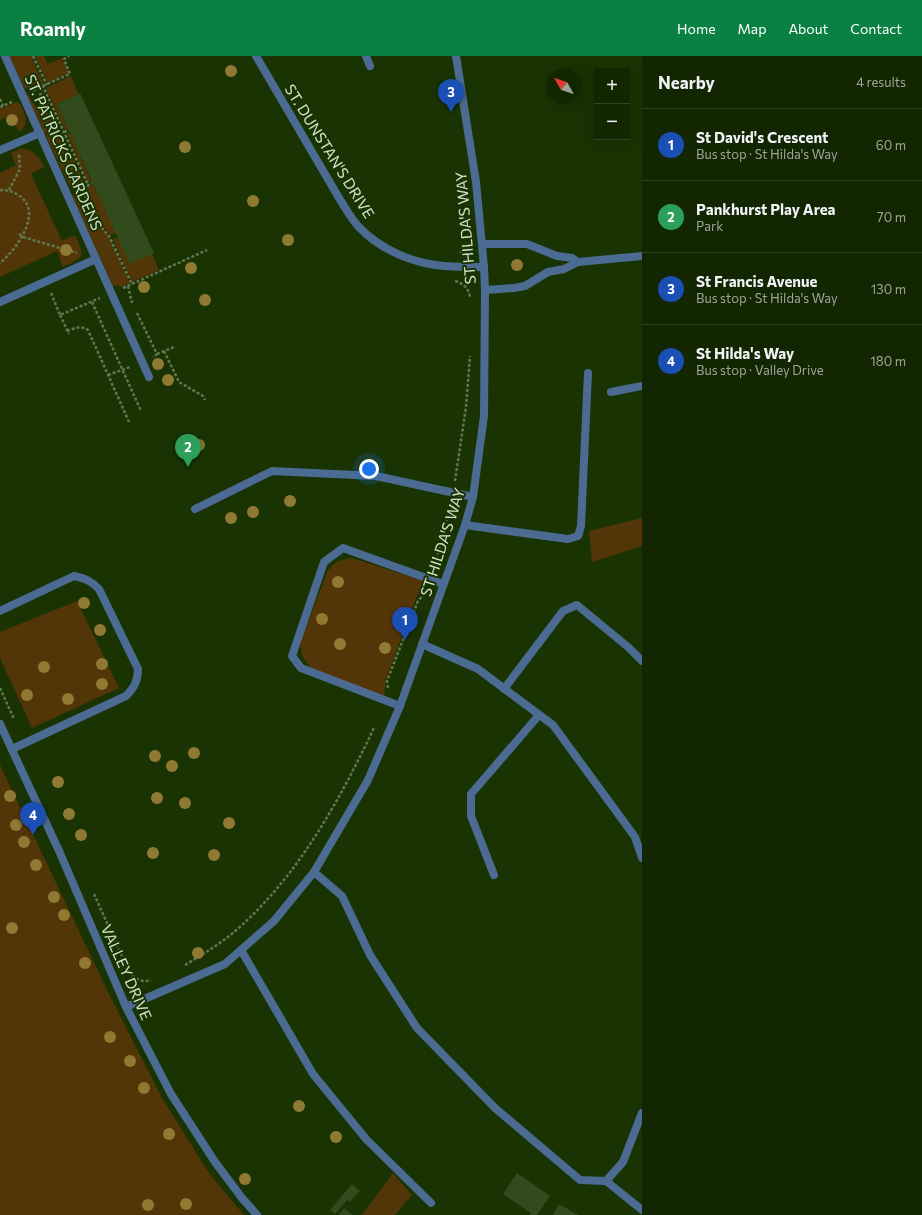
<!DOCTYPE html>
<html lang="en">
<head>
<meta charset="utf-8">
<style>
	body { margin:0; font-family:Commissioner,sans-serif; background:#203211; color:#f1f3f6 }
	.controls { position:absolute; right:12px; top:12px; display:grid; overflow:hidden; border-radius:0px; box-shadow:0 4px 16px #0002 }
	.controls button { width:36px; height:36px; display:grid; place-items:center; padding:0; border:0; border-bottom:1px solid #324324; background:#132602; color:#f1f3f6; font:20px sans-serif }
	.compass { position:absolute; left:546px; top:12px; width:36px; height:36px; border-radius:50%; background:#132602; box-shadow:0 4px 16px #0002; rotate:310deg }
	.you { position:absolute; left:369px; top:413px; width:14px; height:14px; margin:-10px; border:3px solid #fff; border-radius:50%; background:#1a73e8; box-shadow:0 0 0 6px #1a73e833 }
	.badge { display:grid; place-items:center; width:26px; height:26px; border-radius:50%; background:#0b8043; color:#fff; font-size:13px; font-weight:700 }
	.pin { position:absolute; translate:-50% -33px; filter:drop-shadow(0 1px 2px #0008) }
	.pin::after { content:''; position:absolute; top:21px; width:14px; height:12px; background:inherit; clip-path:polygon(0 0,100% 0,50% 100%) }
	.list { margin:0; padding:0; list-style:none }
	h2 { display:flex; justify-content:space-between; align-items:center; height:52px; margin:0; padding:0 16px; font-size:17px }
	h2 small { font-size:13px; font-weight:400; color:#9da599 }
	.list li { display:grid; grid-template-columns:26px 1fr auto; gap:12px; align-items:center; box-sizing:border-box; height:72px; padding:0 16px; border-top:1px solid #324324 }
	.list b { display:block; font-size:15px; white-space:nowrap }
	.list p { margin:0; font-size:13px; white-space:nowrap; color:#9da599 }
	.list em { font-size:13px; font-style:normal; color:#9da599 }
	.map { position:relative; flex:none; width:642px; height:1159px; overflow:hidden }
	header { display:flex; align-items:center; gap:24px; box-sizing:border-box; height:56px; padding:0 20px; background:#0b8043; color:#fff }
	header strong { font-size:19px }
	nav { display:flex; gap:22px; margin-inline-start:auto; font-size:14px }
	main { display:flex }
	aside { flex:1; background:#132602 }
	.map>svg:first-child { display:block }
	.green { fill:#533607 }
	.building { fill:#314b1d }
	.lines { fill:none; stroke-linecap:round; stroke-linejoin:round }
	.path { stroke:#617750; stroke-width:2.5; stroke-dasharray:3 2; stroke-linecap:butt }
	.service { stroke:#4c6b92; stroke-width:8 }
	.minor { stroke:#4c6b92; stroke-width:8 }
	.tertiary { stroke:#4c6b92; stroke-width:8 }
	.tree { fill:#907933 }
	.labels { text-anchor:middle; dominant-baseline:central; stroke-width:4; stroke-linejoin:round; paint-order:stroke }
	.street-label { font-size:15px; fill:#d2e2c8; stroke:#193303 }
</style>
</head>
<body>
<header>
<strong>Roamly</strong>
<nav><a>Home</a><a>Map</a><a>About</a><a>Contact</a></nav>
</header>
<main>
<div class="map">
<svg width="642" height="1159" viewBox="0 0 642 1159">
	<rect width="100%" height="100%" fill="#193303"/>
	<g class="green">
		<path d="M9 0H31L44 28 32 33 28 32 25 33Z"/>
		<path d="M35 0H44L48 8 62 2 69 17 48 27Z"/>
		<path d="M71 20 78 38 57 48 68 73 65 74 46 32Z"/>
		<path d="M41 33H42L85 128 75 132 73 131H70L26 37V36L42 60 45 58 47 55Z"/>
		<path d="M16 46 20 48C25 57 30 68 20 75L18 74 11 59 0 64V53Z"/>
		<path d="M70 76 91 125 88 127 67 78Z"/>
		<path d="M21 92C33 94 39 100 44 111L31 118 62 185 75 179C85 200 85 201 63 211L57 195 0 221V117L16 109 11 97Z"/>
		<path d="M93 128 116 177 111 179 91 156 87 131Z"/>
		<path d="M73 138 108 179 130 227 120 231 118 229 113 230 72 139Z"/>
		<path d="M119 181 152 198 159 214 132 226 113 183Z"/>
		<path d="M642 462V490L592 506 589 475Z"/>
		<path d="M352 502 427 526 417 540 386 623 384 641 311 612 302 600 300 587 328 514 338 505Z"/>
		<path d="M77 545 119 632 32 672 0 602V576Z"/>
		<path d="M0 709 109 938 162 1042 209 1117 244 1159H0Z"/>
		<path d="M393 1117 412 1139 395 1159H362Z"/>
	</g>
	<g class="building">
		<path d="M80 37 154 197 130 208 93 128 57 48Z"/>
		<path d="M517 1117 550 1140 537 1159H529L531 1157 503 1138Z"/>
		<path d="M352 1128 360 1135 350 1146 347 1144 335 1158 330 1154Z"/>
		<path d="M559 1148 578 1159H553Z"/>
		<path d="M344 1152 353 1159H339Z"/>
	</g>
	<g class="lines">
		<g class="path">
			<path d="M33 0 47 29"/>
			<path d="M43 30 70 18 64 3 69 0"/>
			<path d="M39 32 43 50"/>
			<path d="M33 35 43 30 88 129"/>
			<path d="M0 43 3 50"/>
			<path d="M0 51 12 46"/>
			<path d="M64 76 69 74"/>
			<path d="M87 130 92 127"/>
			<path d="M0 134C7 134 12 135 18 139 45 155 16 194 0 207"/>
			<path d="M9 134 20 113 19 99"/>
			<path d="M78 134 84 131 87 149"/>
			<path d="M92 160 109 180 132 228"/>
			<path d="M19 178 23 181 77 197"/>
			<path d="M460 197 465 192 467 187"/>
			<path d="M455 225C464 228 469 232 470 242"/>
			<path d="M128 230 132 247"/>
			<path d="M123 232 207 194"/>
			<path d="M51 237 60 259 100 242"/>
			<path d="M92 246 141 355"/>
			<path d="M137 257 157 298 153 301"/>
			<path d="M60 259 69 278"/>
			<path d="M67 275C75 272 81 269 88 274L129 366"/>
			<path d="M164 295 179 326 203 340 205 344"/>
			<path d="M157 298 174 291"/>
			<path d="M108 319 130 311"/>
			<path d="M455 425 466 351 470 300"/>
			<path d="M435 508 451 449"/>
			<path d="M0 632 14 663"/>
			<path d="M388 632 387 625 418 545 426 536"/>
			<path d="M94 838 129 916C135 923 142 927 151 924"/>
			<path d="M185 909C205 897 225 885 242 869 301 815 340 743 374 672"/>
		</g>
		<g class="service">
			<path d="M366 0 370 10"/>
			<path d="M611 336 642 330"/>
			<path d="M195 453 272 415 376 420 473 441"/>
			<path d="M465 469 568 483 578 480 581 470 588 317"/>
			<path d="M504 633 563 555 577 549 628 591 642 605"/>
			<path d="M494 819 471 760V738L539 659"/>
			<path d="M241 894 313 1018 366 1083 431 1147"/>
		</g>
		<g class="minor">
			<path d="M5 0 149 321"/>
			<path d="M256 0 339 142C345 151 350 161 358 170 379 193 413 208 445 210 458 211 471 211 484 211"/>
			<path d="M0 94 40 77"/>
			<path d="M483 188H527L557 200 572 202 578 206"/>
			<path d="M485 234 514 232 525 230 548 216 564 213 578 206 642 200"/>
			<path d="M0 246 96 203"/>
			<path d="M0 555 74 520C85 522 91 525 99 533L138 613C138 625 134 632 126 640L12 693"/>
			<path d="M422 588 478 613 553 669 635 781 642 802"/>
			<path d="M400 650 301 612 292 600 324 506 343 492 443 528"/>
			<path d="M314 816 342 840 370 899 417 972 495 1052 580 1124 606 1125 642 1154"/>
			<path d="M126 951 225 908 274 865 314 816 368 724 400 650 465 469 473 441 484 360 485 234 484 211 476 126 456 0"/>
			<path d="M606 1125 623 1106 642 1057"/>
		</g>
		<path class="tertiary" d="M0 668 60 797 126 951 171 1038 215 1106 242 1142 257 1159"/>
	</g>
	<g class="tree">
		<circle cx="231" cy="15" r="6"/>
		<circle cx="12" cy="64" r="6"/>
		<circle cx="185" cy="91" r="6"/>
		<circle cx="253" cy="145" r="6"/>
		<circle cx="288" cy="184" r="6"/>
		<circle cx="66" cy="194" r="6"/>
		<circle cx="517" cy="209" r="6"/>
		<circle cx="191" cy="212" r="6"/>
		<circle cx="144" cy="231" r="6"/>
		<circle cx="205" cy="244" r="6"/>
		<circle cx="158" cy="308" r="6"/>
		<circle cx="168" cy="324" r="6"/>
		<circle cx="199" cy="389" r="6"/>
		<circle cx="290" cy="445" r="6"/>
		<circle cx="253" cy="456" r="6"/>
		<circle cx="231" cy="462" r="6"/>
		<circle cx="338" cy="526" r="6"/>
		<circle cx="84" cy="547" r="6"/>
		<circle cx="322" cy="563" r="6"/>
		<circle cx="100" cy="574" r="6"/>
		<circle cx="340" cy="588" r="6"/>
		<circle cx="385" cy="592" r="6"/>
		<circle cx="102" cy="608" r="6"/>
		<circle cx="44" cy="611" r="6"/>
		<circle cx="102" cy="628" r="6"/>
		<circle cx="27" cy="639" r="6"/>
		<circle cx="68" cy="643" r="6"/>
		<circle cx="194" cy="697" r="6"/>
		<circle cx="155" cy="700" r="6"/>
		<circle cx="172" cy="710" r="6"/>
		<circle cx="58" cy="726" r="6"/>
		<circle cx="10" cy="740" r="6"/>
		<circle cx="157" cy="742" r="6"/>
		<circle cx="185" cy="747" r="6"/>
		<circle cx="69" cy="758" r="6"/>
		<circle cx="229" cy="767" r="6"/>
		<circle cx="16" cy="769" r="6"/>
		<circle cx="81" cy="779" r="6"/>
		<circle cx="24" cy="786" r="6"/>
		<circle cx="153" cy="797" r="6"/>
		<circle cx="214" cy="799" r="6"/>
		<circle cx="36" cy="809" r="6"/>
		<circle cx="54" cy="841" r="6"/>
		<circle cx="64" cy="859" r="6"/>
		<circle cx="12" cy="872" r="6"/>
		<circle cx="198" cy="897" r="6"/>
		<circle cx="85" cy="907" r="6"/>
		<circle cx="110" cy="981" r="6"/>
		<circle cx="130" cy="1005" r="6"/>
		<circle cx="144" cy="1032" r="6"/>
		<circle cx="299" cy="1050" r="6"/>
		<circle cx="169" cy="1078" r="6"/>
		<circle cx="336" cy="1081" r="6"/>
		<circle cx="245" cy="1123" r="6"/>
		<circle cx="186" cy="1148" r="6"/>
		<circle cx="148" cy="1149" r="6"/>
	</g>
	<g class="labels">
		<g class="street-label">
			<text transform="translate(330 95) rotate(58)">ST. DUNSTAN'S DRIVE</text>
			<text transform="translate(64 96) rotate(66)">ST. PATRICKS GARDENS</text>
			<text transform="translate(465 172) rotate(-95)">ST HILDA'S WAY</text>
			<text transform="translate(442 486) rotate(-72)">ST HILDA'S WAY</text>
			<text transform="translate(127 916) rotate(66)">VALLEY DRIVE</text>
		</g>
	</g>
</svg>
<div class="controls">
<button>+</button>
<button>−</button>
</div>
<svg class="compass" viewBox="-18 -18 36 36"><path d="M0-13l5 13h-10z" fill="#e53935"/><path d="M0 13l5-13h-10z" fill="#9da599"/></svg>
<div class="you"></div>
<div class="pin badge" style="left:405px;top:584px;background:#1a4fb4">1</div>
<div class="pin badge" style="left:188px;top:411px;background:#2e9e5b">2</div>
<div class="pin badge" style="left:451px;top:56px;background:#1a4fb4">3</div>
<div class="pin badge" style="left:33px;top:779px;background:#1a4fb4">4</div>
</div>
<aside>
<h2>Nearby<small>4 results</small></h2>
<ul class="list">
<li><span class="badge" style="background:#1a4fb4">1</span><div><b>St David's Crescent</b><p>Bus stop · St Hilda's Way</p></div><em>60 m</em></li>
<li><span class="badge" style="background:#2e9e5b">2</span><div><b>Pankhurst Play Area</b><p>Park</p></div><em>70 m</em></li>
<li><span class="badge" style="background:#1a4fb4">3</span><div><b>St Francis Avenue</b><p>Bus stop · St Hilda's Way</p></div><em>130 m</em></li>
<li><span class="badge" style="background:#1a4fb4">4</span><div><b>St Hilda's Way</b><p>Bus stop · Valley Drive</p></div><em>180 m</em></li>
</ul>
</aside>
</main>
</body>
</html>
